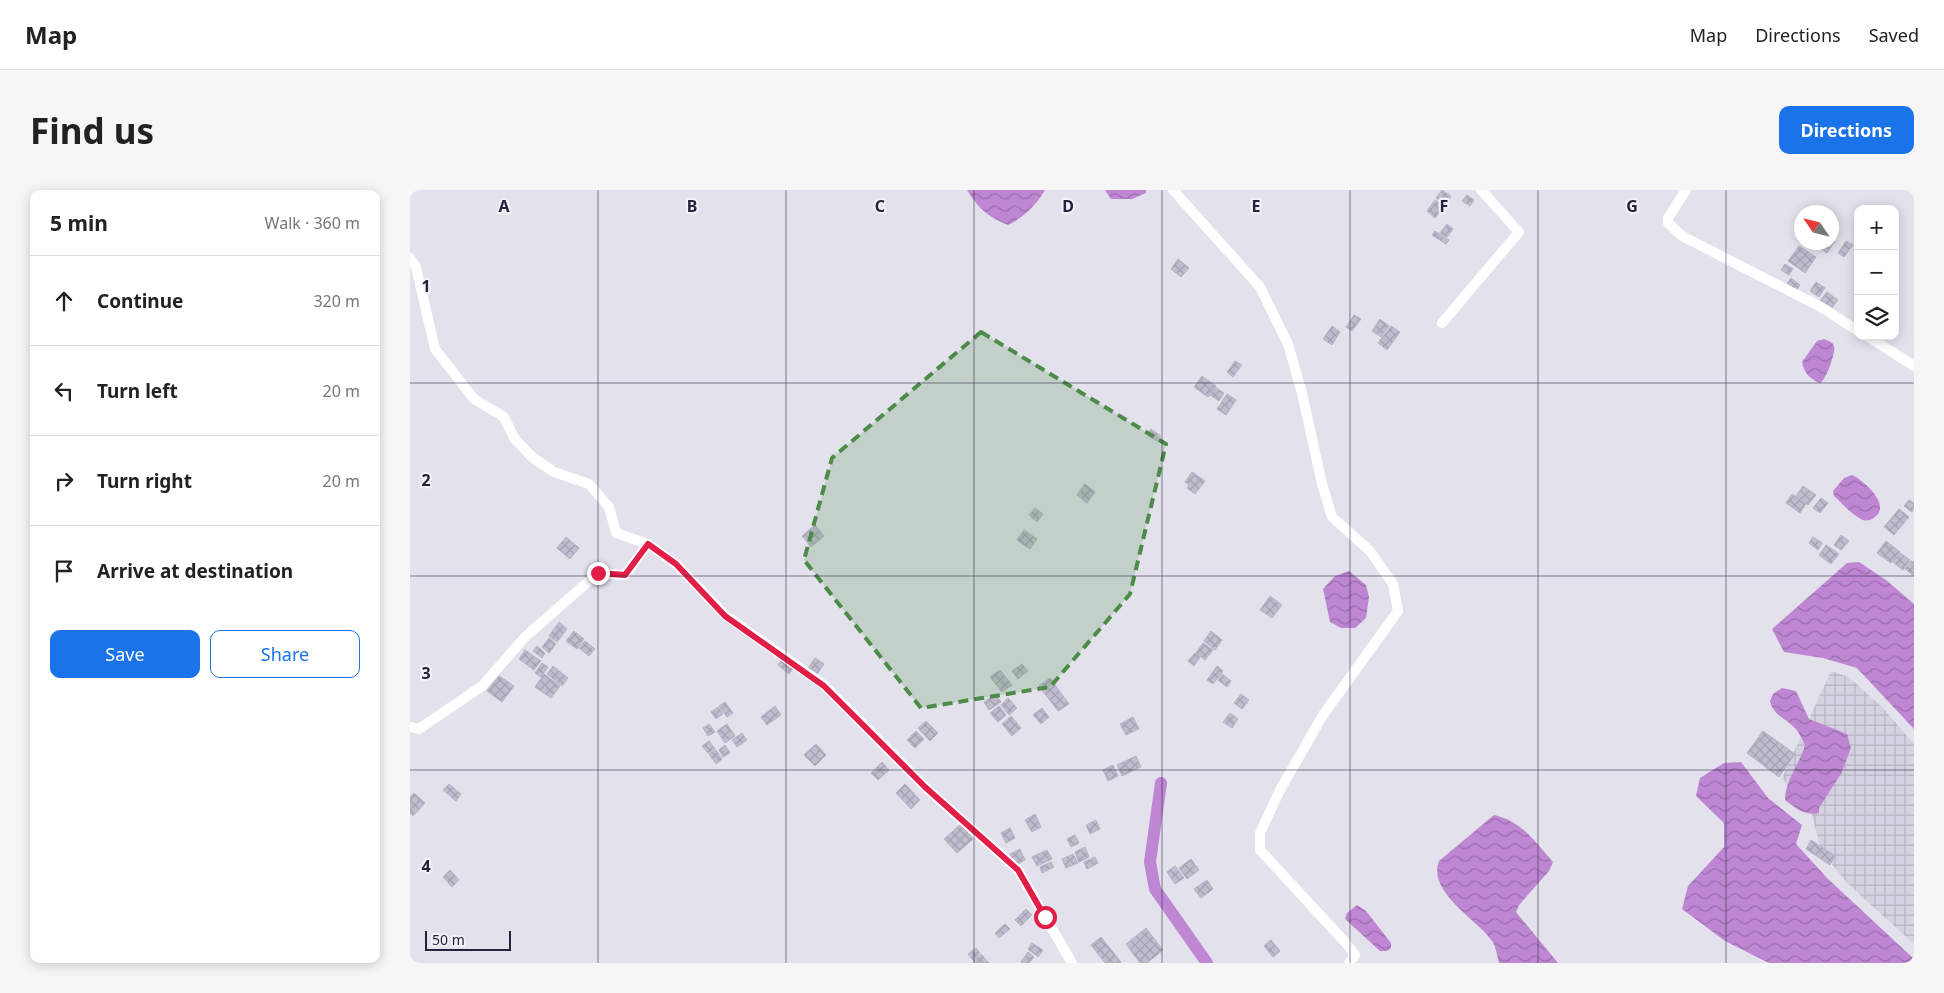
<!DOCTYPE html>
<html lang="en">
<head>
<meta charset="utf-8">
<style>
	body { margin:0; font-family:"Noto Sans",sans-serif; background:#f6f6f6; color:#222 }
	.controls { position:absolute; right:15px; top:15px; display:grid; overflow:hidden; border-radius:10px; box-shadow:0 2px 12px #0003 }
	.controls button { width:45px; height:45px; display:grid; place-items:center; padding:0; border:0; border-bottom:1px solid #e0e0e0; background:#fff; color:#222; font:25px sans-serif }
	.compass { position:absolute; left:1384px; top:15px; width:45px; height:45px; border-radius:50%; background:#fff; box-shadow:0 2px 12px #0003; rotate:305deg }
	.scale { position:absolute; left:15px; bottom:12px; width:86px; box-sizing:border-box; padding-left:5px; border:2px solid #29203e; border-top:0; font-size:14px; line-height:18px; white-space:nowrap; color:#29203e; -webkit-text-stroke:4px #f2f1f8; paint-order:stroke }
	.stop { position:absolute; width:15px; height:15px; margin:-11px; border:4px solid #e11d48; border-radius:50%; background:#fff }
	.stop.end { background:#e11d48; border-color:#fff; box-shadow:0 1px 5px #0008 }
	.list { margin:0; padding:0; list-style:none }
	h2 { display:flex; justify-content:space-between; align-items:center; height:65px; margin:0; padding:0 20px; font-size:21px }
	h2 small { font-size:16px; font-weight:400; color:#767676 }
	.list li { display:grid; grid-template-columns:32px 1fr auto; gap:15px; align-items:center; box-sizing:border-box; height:90px; padding:0 20px; border-top:1px solid #e0e0e0 }
	.list b { display:block; font-size:19px; white-space:nowrap }
	.list em { font-size:16px; font-style:normal; color:#767676 }
	.actions { display:flex; gap:10px; padding:15px 20px }
	.actions a { flex:1; padding:11px 0; border:1px solid #1a73e8; border-radius:10px; text-align:center; font-size:18px; color:#1a73e8 }
	.actions .main { background:#1a73e8; color:#fff }
	.icon { flex:none; width:28px; height:28px; fill:none; stroke:currentColor; stroke-width:2; stroke-linecap:round; stroke-linejoin:round }
	.map { position:relative; flex:none; width:1504px; height:773px; overflow:hidden; border-radius:10px }
	header { display:flex; align-items:center; gap:30px; box-sizing:border-box; height:70px; padding:0 25px; background:#fff; border-bottom:1px solid #e0e0e0 }
	header strong { font-size:24px }
	nav { display:flex; gap:28px; margin-inline-start:auto; font-size:18px }
	.intro { display:flex; align-items:center; justify-content:space-between; box-sizing:border-box; height:120px; padding:0 30px }
	h1 { margin:0; font-size:35px }
	.button { padding:12px 22px; border-radius:10px; background:#1a73e8; color:#fff; font-size:18px; font-weight:700 }
	main { display:flex; gap:30px; padding:0 30px }
	aside { flex:1; background:#fff; border-radius:10px; box-shadow:0 2px 12px #0003 }
	.map>svg:first-child { display:block }
	.industrial { fill:url(#industrial-grid) }
	.water { fill:url(#water-waves) }
	.lines { fill:none; stroke-linecap:round; stroke-linejoin:round }
	.canal { stroke:#bf86d4; stroke-width:12 }
	.building { fill:url(#building-cross-hatch); stroke:#b6b3c6 }
	.street { stroke:#fff; stroke-width:10 }
	.route { stroke:#e11d48; stroke-width:6 }
	.marked { fill:#4d8c48; fill-opacity:0.2; stroke:#4d8c48; stroke-width:4; stroke-dasharray:10 6; stroke-linejoin:round }
	.grid { fill:none; stroke:#29203e; stroke-width:1; stroke-opacity:0.55 }
	.grid-label { font-size:16px; text-anchor:middle; font-weight:bold; fill:#29203e; stroke:#f2f1f8; stroke-width:4.5; stroke-linejoin:round; paint-order:stroke }
</style>
</head>
<body>
<header>
<strong>Map</strong>
<nav><a>Map</a><a>Directions</a><a>Saved</a></nav>
</header>
<div class="intro"><h1>Find us</h1><a class="button">Directions</a></div>
<main>
<aside>
<h2>5 min<small>Walk · 360 m</small></h2>
<ul class="list">
<li><svg class="icon" aria-label="ahead" viewBox="0 0 24 24"><path d="M12 20V5M6 11l6-6 6 6"/></svg><div><b>Continue</b></div><em>320 m</em></li>
<li><svg class="icon" aria-label="left" viewBox="0 0 24 24"><path d="M17 20v-9H6M10 6l-5 5 5 5"/></svg><div><b>Turn left</b></div><em>20 m</em></li>
<li><svg class="icon" aria-label="right" viewBox="0 0 24 24"><path d="M7 20v-9h11M14 6l5 5-5 5"/></svg><div><b>Turn right</b></div><em>20 m</em></li>
<li><svg class="icon" aria-label="arrive" viewBox="0 0 24 24"><path d="M6 21V4h12l-3 4 3 4H6"/></svg><div><b>Arrive at destination</b></div></li>
</ul>
<div class="actions"><a class="main">Save</a><a>Share</a></div>
</aside>
<div class="map">
<svg width="1504" height="773" viewBox="0 0 1504 773">
	<defs>
		<pattern id="industrial-grid" width="8" height="8" patternUnits="userSpaceOnUse" patternTransform="scale(1.25)"><rect width="8" height="8" fill="#d4d2e0"/><path d="M0 4h8M4 0v8" fill="none" stroke="#b6b4c1"/></pattern>
		<pattern id="water-waves" width="16" height="10" patternUnits="userSpaceOnUse" patternTransform="scale(1.25)"><rect width="16" height="10" fill="#bf86d4"/><path d="M0 5q4-4 8 0t8 0" fill="none" stroke="#9b6dad"/></pattern>
		<pattern id="building-cross-hatch" width="8" height="8" patternUnits="userSpaceOnUse" patternTransform="scale(1.25)"><rect width="8" height="8" fill="#bfbdcd"/><path d="M0 0l8 8M0 8l8-8" fill="none" stroke="#a4a2b1"/></pattern>
	</defs>
	<rect width="100%" height="100%" fill="#e2e1ec"/>
	<path class="industrial" d="M1421 481 1439 487 1472 517 1504 554V754L1437 693 1411 660 1402 625 1372 588Z"/>
	<g class="water">
		<path d="M557 0H635C627 14 613 28 598 35 578 27 568 18 557 0Z"/>
		<path d="M695 0H736V3L722 9H701Z"/>
		<path d="M1414 149C1418 150 1422 152 1424 156 1426 162 1416 190 1410 193 1400 189 1394 183 1392 172L1407 151Z"/>
		<path d="M1442 285C1455 291 1484 317 1462 329 1458 331 1454 331 1451 329 1441 324 1432 313 1424 306L1423 301 1434 288Z"/>
		<path d="M1449 372 1476 390 1504 414V539L1447 478 1413 468 1374 462 1362 439 1437 373Z"/>
		<path d="M939 381 956 395 959 407 956 428 945 438H931L920 432 913 399 925 386Z"/>
		<path d="M1372 498 1386 501 1399 529 1437 544 1441 558 1431 584 1409 618V623C1395 626 1385 618 1375 610 1375 590 1390 574 1395 555 1392 549 1389 542 1384 537 1375 528 1363 525 1360 511L1363 504Z"/>
		<path d="M1331 572 1358 608 1392 635 1386 654 1417 688 1504 769V773H1359L1315 751 1272 719 1278 696 1314 657V633L1286 606 1290 588 1314 573Z"/>
		<path d="M1084 625C1112 631 1125 652 1143 672L1139 681 1109 715 1106 722 1148 773H1089C1087 766 1086 756 1082 751 1067 729 1017 702 1029 671Z"/>
		<path d="M947 715 956 721 981 753V758L977 761H970L935 729 937 723Z"/>
	</g>
	<g class="lines">
		<path class="canal" d="M751 593 740 672 745 699 797 773"/>
	</g>
	<g class="building">
		<path d="M1032 0 1041 6 1035 15 1026 8Z"/>
		<path d="M1057 5 1064 10 1060 16 1052 11Z"/>
		<path d="M1025 10 1034 16 1025 28 1017 21Z"/>
		<path d="M1037 34 1043 39 1037 47 1030 43Z"/>
		<path d="M1025 41 1039 50 1036 54 1022 45Z"/>
		<path d="M1422 48 1425 51 1417 63 1407 56 1409 52H1422Z"/>
		<path d="M1436 51 1443 55 1434 67 1428 63Z"/>
		<path d="M1389 56 1406 67 1395 83 1378 71Z"/>
		<path d="M768 69 779 78 771 87 761 79Z"/>
		<path d="M1375 74 1383 79 1379 85 1371 80Z"/>
		<path d="M1381 88 1390 95 1386 101 1376 95Z"/>
		<path d="M1406 92 1415 98 1409 107 1400 101Z"/>
		<path d="M1417 102 1428 110 1421 119 1410 111Z"/>
		<path d="M944 125 951 129 942 141 936 137Z"/>
		<path d="M970 129 979 136 971 147 962 141Z"/>
		<path d="M922 136 930 142 922 155 913 149Z"/>
		<path d="M981 136 990 142 977 160 968 153Z"/>
		<path d="M825 171 832 175 823 187 817 182Z"/>
		<path d="M792 186 806 196 798 207 784 197Z"/>
		<path d="M805 197 814 203 809 211 800 205Z"/>
		<path d="M817 204 826 210 816 225 807 219Z"/>
		<path d="M741 239 751 246 747 251 737 245Z"/>
		<path d="M782 282 795 291 785 304 777 298 779 295 775 292Z"/>
		<path d="M675 294 685 302 677 313 667 305Z"/>
		<path d="M1393 296 1406 305 1398 315 1386 306Z"/>
		<path d="M1382 304 1396 314 1390 323 1376 313Z"/>
		<path d="M1411 308 1418 313 1410 323 1403 318Z"/>
		<path d="M1499 310 1504 313V318L1502 322 1494 316Z"/>
		<path d="M625 318 633 324 627 332 619 325Z"/>
		<path d="M1489 319 1499 327 1484 345 1474 337Z"/>
		<path d="M405 335 414 346 401 357 392 346Z"/>
		<path d="M614 340 627 349 620 359 607 350Z"/>
		<path d="M1431 345 1439 351 1431 360 1424 355Z"/>
		<path d="M156 347 169 358 160 369 147 358Z"/>
		<path d="M1403 347 1412 353 1408 360 1399 353Z"/>
		<path d="M1476 351 1490 362 1481 373 1467 363Z"/>
		<path d="M1416 355 1429 364 1421 374 1409 365Z"/>
		<path d="M1490 363 1500 370 1493 380 1483 372Z"/>
		<path d="M1501 371 1504 372V386L1495 379Z"/>
		<path d="M860 406 872 415 862 428 850 420Z"/>
		<path d="M149 432 157 439 147 452 139 446Z"/>
		<path d="M164 441 174 449 167 459 156 451Z"/>
		<path d="M801 441 812 450 805 460 794 451Z"/>
		<path d="M139 448 146 454 139 463 132 457Z"/>
		<path d="M175 451 185 459 179 466 169 458Z"/>
		<path d="M793 453 803 460 795 470 786 463Z"/>
		<path d="M127 456 135 463 132 468 123 461Z"/>
		<path d="M115 460 131 471 124 480 109 469Z"/>
		<path d="M785 463 790 467 784 476 778 471Z"/>
		<path d="M405 468 414 474 407 484 398 478Z"/>
		<path d="M372 469 383 478 379 484 368 475Z"/>
		<path d="M132 473 138 477 131 487 125 483Z"/>
		<path d="M612 474 618 481 608 489 602 481Z"/>
		<path d="M143 476 158 488 152 496 137 484Z"/>
		<path d="M807 476 813 481 803 494 797 490Z"/>
		<path d="M590 480 602 495 592 502 580 487Z"/>
		<path d="M134 484 150 496 141 508 125 497Z"/>
		<path d="M812 484 821 491 817 497 808 490Z"/>
		<path d="M89 486 104 496 92 512 77 501Z"/>
		<path d="M640 488 659 514 648 521 629 496Z"/>
		<path d="M585 504 591 512 579 520 574 512Z"/>
		<path d="M831 504 839 510 832 519 824 513Z"/>
		<path d="M598 508 607 518 599 525 591 515Z"/>
		<path d="M315 512 323 523 317 527 309 516Z"/>
		<path d="M365 516 371 525 357 535 351 527Z"/>
		<path d="M589 516 596 525 588 532 580 523Z"/>
		<path d="M308 517 313 524 306 529 301 522Z"/>
		<path d="M632 518 639 527 631 534 623 525Z"/>
		<path d="M820 523 828 529 822 538 813 532Z"/>
		<path d="M601 526 611 538 602 546 592 534Z"/>
		<path d="M723 527 729 539 716 545 710 534Z"/>
		<path d="M516 531 528 543 520 551 508 538Z"/>
		<path d="M299 534 305 542 298 546 293 538Z"/>
		<path d="M317 534 325 546 315 553 307 541Z"/>
		<path d="M506 541 514 549 505 558 497 550Z"/>
		<path d="M1353 541 1385 564 1369 587 1337 563Z"/>
		<path d="M332 543 337 550 327 557 322 550Z"/>
		<path d="M299 551 305 559 298 563 292 556Z"/>
		<path d="M406 554 416 565 405 576 394 565Z"/>
		<path d="M315 555 320 563 313 567 309 560Z"/>
		<path d="M306 560 312 569 306 574 299 564Z"/>
		<path d="M726 566 731 577 712 586 707 575Z"/>
		<path d="M472 572 479 580 468 590 461 583Z"/>
		<path d="M703 575 708 586 698 591 693 580Z"/>
		<path d="M39 594 51 604 46 611 33 600Z"/>
		<path d="M495 594 510 610 501 619 486 603Z"/>
		<path d="M4 603 15 613 3 626 0 623V607Z"/>
		<path d="M625 624 631 637 622 642 615 630Z"/>
		<path d="M686 630 690 639 680 644 676 635Z"/>
		<path d="M551 634 563 649 547 663 534 649Z"/>
		<path d="M600 638 605 648 596 653 591 643Z"/>
		<path d="M665 645 669 653 661 657 657 649Z"/>
		<path d="M1401 650 1425 666 1420 675 1396 659Z"/>
		<path d="M675 657 679 667 669 672 665 662Z"/>
		<path d="M610 659 615 670 606 675 600 664Z"/>
		<path d="M637 660 642 669 627 676 622 667Z"/>
		<path d="M663 664 668 673 656 678 652 669Z"/>
		<path d="M685 667 688 673 677 679 674 672Z"/>
		<path d="M781 669 789 680 777 689 769 678Z"/>
		<path d="M641 672 644 677 632 683 630 677Z"/>
		<path d="M765 676 774 688 765 694 757 682Z"/>
		<path d="M40 680 49 690 42 697 33 687Z"/>
		<path d="M797 690 803 699 791 708 784 699Z"/>
		<path d="M616 719 622 725 611 736 605 730Z"/>
		<path d="M595 734 600 739 589 748 585 743Z"/>
		<path d="M736 738 753 760 737 773H730L716 754Z"/>
		<path d="M691 747 711 772 710 773H695L681 755Z"/>
		<path d="M861 750 870 761 863 767 854 756Z"/>
		<path d="M622 753 633 760 628 767 618 759Z"/>
		<path d="M566 758 570 763 563 770 558 764Z"/>
		<path d="M618 762 624 767 619 773H613L611 772Z"/>
		<path d="M571 764 579 773H565L563 771Z"/>
	</g>
	<g class="lines">
		<g class="street">
			<path d="M763 0 850 97 878 154 892 203 912 294 922 327 960 361 983 394 988 421 913 525 870 600 850 643V660L935 752 945 765 939 773"/>
			<path d="M1276 0 1258 28V33L1272 46 1411 117 1448 141"/>
			<path d="M0 68 6 77 25 159 64 209 94 227 104 248 122 267 144 282 179 294 199 317 206 343 238 354 215 385 188 383 115 447 72 496 9 539 0 537"/>
			<path d="M1032 133 1109 42 1071 0"/>
			<path d="M1457 146 1504 176"/>
			<path d="M238 354 266 374 315 425 414 495 515 597 608 680 662 773"/>
		</g>
	</g>
	<g class="lines">
		<path class="route" d="M188 383 215 385 238 354 266 374 315 426 414 496 515 597 608 680 635 727"/>
	</g>
	<path class="marked" d="M571 142 756 254 720 404 640 497 511 518 394 370 422 268Z"/>
	<path class="grid" d="M188 0V773M376 0V773M564 0V773M752 0V773M940 0V773M1128 0V773M1316 0V773M0 193H1504M0 386H1504M0 580H1504"/>
	<g class="grid-label">
		<text x="94" y="22">A</text>
		<text x="282" y="22">B</text>
		<text x="470" y="22">C</text>
		<text x="658" y="22">D</text>
		<text x="846" y="22">E</text>
		<text x="1034" y="22">F</text>
		<text x="1222" y="22">G</text>
		<text x="16" y="102">1</text>
		<text x="16" y="296">2</text>
		<text x="16" y="489">3</text>
		<text x="16" y="682">4</text>
	</g>
</svg>
<div class="controls">
<button>+</button>
<button>−</button>
<button><svg class="icon" aria-label="layers" viewBox="0 0 24 24"><path d="M12 4l9 5-9 5-9-5zM3 14l9 5 9-5"/></svg></button>
</div>
<svg class="compass" viewBox="-18 -18 36 36"><path d="M0-13l5 13h-10z" fill="#e53935"/><path d="M0 13l5-13h-10z" fill="#767676"/></svg>
<div class="scale">50 m</div>
<div class="stop" style="left:635px;top:727px"></div>
<div class="stop end" style="left:188px;top:383px"></div>
</div>
</main>
</body>
</html>
